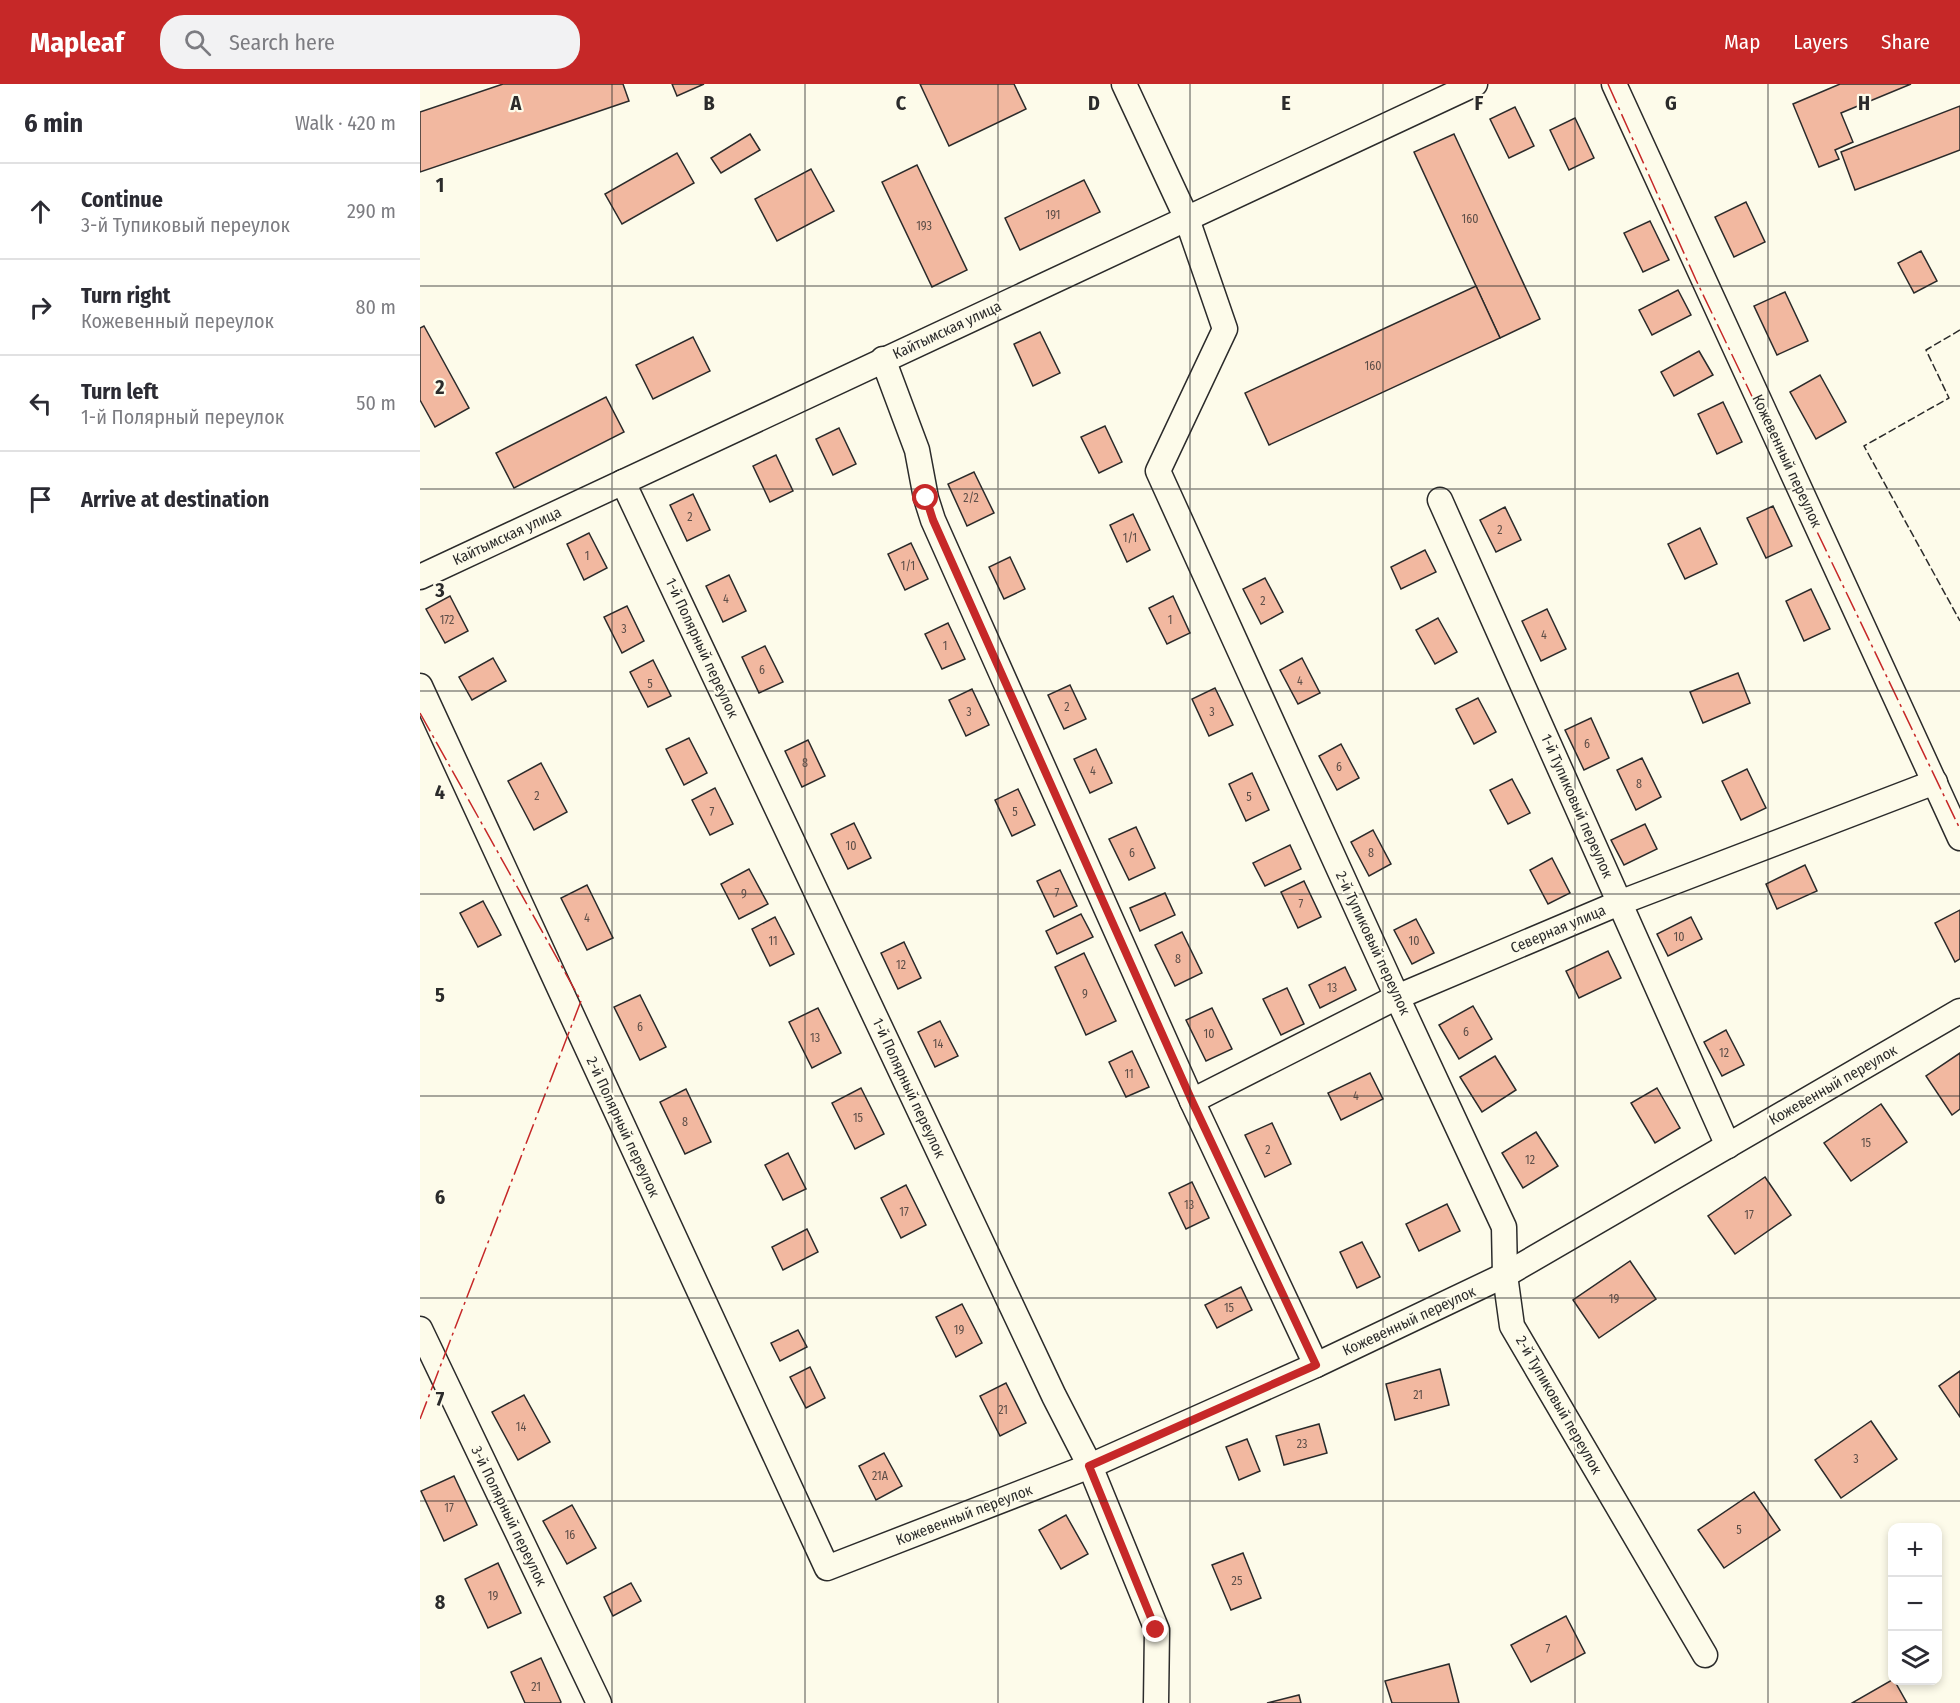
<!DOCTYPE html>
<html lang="en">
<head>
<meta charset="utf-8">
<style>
	body { margin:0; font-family:"Fira Sans Condensed",sans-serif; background:#f2f2f3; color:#2b2b33 }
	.controls { position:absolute; right:18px; bottom:18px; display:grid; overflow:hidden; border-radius:12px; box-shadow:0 3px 9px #0003 }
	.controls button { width:54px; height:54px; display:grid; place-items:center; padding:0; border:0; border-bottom:2px solid #e1e1e2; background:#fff; color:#2b2b33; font:30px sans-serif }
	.stop { position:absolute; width:18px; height:18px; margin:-14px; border:4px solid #c62828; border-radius:50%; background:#fff }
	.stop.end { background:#c62828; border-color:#fff; box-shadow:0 2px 6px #0008 }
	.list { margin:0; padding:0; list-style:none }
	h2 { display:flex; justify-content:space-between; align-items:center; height:78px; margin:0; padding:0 24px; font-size:26px }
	h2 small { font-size:20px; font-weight:400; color:#7c7c81 }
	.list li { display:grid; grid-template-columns:39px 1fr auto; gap:18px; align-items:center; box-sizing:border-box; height:96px; padding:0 24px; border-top:2px solid #e1e1e2 }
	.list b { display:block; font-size:22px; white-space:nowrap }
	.list p { margin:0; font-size:20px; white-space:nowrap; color:#7c7c81 }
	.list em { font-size:20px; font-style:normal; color:#7c7c81 }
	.icon { flex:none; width:33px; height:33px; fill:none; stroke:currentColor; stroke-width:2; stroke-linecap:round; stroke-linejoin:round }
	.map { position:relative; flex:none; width:1540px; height:1619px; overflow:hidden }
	header { display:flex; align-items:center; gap:36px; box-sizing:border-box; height:84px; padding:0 30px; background:#c62828; color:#fff }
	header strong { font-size:28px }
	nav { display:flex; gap:33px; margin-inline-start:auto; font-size:21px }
	.search { width:420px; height:54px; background:#f2f2f3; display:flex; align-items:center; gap:15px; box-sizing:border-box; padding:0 21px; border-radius:24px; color:#7c7c81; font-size:22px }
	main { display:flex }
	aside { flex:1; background:#fff }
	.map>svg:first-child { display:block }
	.building { fill:#f2b8a0; stroke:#2b2b2b; stroke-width:1.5 }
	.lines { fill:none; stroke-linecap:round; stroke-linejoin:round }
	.minor-casing { stroke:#2b2b2b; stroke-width:27 }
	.minor { stroke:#fdfbea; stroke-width:24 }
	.fence { stroke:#2b2b2b; stroke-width:1.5; stroke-dasharray:8 3; stroke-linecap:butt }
	.power { stroke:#c62828; stroke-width:1.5; stroke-dasharray:21 4.5 3 4.5; stroke-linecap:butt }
	.route { stroke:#c62828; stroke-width:8 }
	.grid { fill:none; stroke:#2b2b2b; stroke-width:1.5; stroke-opacity:0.55 }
	.labels { text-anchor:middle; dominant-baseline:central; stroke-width:4.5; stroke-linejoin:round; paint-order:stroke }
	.number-label { font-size:12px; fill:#5d4e48 }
	.street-label { font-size:15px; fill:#2b2b2b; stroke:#fdfbea }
	.grid-label { font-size:20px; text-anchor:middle; font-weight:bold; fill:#2b2b2b; stroke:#fdfbea; stroke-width:4.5; stroke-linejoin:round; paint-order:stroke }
</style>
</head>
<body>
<header>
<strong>Mapleaf</strong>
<div class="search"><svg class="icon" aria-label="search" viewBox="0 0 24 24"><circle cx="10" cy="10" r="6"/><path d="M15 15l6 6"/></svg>Search here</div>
<nav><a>Map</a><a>Layers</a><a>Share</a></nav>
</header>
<main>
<aside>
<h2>6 min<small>Walk · 420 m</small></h2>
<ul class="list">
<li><svg class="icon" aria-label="ahead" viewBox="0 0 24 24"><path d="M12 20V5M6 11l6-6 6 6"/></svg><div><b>Continue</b><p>3-й Тупиковый переулок</p></div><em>290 m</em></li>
<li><svg class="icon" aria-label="right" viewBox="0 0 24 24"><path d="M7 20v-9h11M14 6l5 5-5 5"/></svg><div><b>Turn right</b><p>Кожевенный переулок</p></div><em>80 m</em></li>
<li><svg class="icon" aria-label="left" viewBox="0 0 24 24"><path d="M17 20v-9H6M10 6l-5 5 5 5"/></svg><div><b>Turn left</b><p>1-й Полярный переулок</p></div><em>50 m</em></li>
<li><svg class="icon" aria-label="arrive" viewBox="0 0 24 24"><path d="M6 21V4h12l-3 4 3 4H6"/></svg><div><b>Arrive at destination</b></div></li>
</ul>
</aside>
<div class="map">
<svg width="1540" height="1619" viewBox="0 0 1540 1619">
	<rect width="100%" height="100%" fill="#fdfbea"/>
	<g class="building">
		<path d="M83 0H203L209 17 0 88V28Z"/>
		<path d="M252 0H284L257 12Z"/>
		<path d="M500 0H594L606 25 529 62Z"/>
		<path d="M1420 0H1491L1421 29 1433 58 1415 66 1419 75 1399 83 1373 20Z"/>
		<path d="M1540 22V66L1435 106 1421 68Z"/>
		<path d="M1095 23 1114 62 1089 74 1070 35Z"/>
		<path d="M1155 34 1174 74 1149 86 1130 46Z"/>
		<path d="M330 50 340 66 301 89 291 74Z"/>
		<path d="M1034 50 1120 235 1080 254 994 68Z"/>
		<path d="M257 69 274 99 202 140 185 110Z"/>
		<path d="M497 81 547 186 512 203 462 98Z"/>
		<path d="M391 85 414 127 357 157 335 115Z"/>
		<path d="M664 96 680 128 600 166 585 134Z"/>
		<path d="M1326 118 1345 158 1314 173 1295 133Z"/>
		<path d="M1230 137 1249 176 1223 188 1204 149Z"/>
		<path d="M1501 167 1517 197 1494 209 1478 179Z"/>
		<path d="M1056 202 1080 254 849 361 825 309Z"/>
		<path d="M1258 206 1271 231 1232 251 1219 226Z"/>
		<path d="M1365 208 1388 257 1357 271 1334 222Z"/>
		<path d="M4 242 49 324 15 343 0 316V244Z"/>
		<path d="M620 248 640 289 613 302 594 260Z"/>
		<path d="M273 253 290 287 233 315 216 281Z"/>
		<path d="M1279 267 1293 291 1254 312 1241 288Z"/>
		<path d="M1400 291 1426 338 1396 355 1370 308Z"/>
		<path d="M186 313 204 348 94 404 76 369Z"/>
		<path d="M1303 318 1322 358 1297 370 1278 330Z"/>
		<path d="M685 342 702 378 679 389 661 353Z"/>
		<path d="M419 344 436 380 413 391 396 355Z"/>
		<path d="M356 371 373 407 350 418 333 382Z"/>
		<path d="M554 388 574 429 547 442 528 400Z"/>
		<path d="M273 410 290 446 267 457 250 421Z"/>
		<path d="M1353 422 1372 462 1346 474 1327 434Z"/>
		<path d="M1085 423 1101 456 1076 468 1060 436Z"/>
		<path d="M713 430 730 466 707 478 690 441Z"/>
		<path d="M1280 444 1297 480 1265 495 1248 460Z"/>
		<path d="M169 449 187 484 164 496 147 460Z"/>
		<path d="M491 459 508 495 485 506 468 470Z"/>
		<path d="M1005 466 1016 488 981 505 971 483Z"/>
		<path d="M590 473 605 505 584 515 569 483Z"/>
		<path d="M309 491 326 527 303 538 286 502Z"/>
		<path d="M845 494 863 528 841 540 823 505Z"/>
		<path d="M1391 505 1410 545 1384 557 1366 517Z"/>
		<path d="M30 512 48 547 25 559 6 525Z"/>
		<path d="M753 512 770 549 747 560 729 524Z"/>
		<path d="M207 522 224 557 202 569 184 533Z"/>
		<path d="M1127 525 1146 565 1121 577 1102 537Z"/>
		<path d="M1018 534 1037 568 1015 580 996 546Z"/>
		<path d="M528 539 545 575 522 585 505 550Z"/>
		<path d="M345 562 363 598 339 609 322 573Z"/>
		<path d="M73 574 86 597 52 616 39 593Z"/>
		<path d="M882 574 900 609 878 620 860 586Z"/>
		<path d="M233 576 251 612 228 623 210 588Z"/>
		<path d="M1318 589 1330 619 1283 639 1270 608Z"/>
		<path d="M650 601 666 635 644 645 628 611Z"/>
		<path d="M795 604 813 641 789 652 772 615Z"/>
		<path d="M552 605 569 641 546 652 529 616Z"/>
		<path d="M1058 614 1076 648 1054 660 1036 625Z"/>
		<path d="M1171 634 1189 674 1164 686 1145 646Z"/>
		<path d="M269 654 287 689 264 701 246 665Z"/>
		<path d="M388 656 405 692 382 703 365 667Z"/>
		<path d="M921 660 939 694 917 706 899 672Z"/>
		<path d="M676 665 692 699 670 709 654 675Z"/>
		<path d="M1222 674 1241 713 1216 726 1197 686Z"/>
		<path d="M121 679 147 728 114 746 88 697Z"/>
		<path d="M1327 685 1346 724 1321 736 1302 697Z"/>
		<path d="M832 689 849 726 826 737 809 700Z"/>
		<path d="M1092 695 1110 729 1088 740 1070 706Z"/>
		<path d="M295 704 313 740 290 751 272 716Z"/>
		<path d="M598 705 615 741 592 752 575 716Z"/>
		<path d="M434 739 451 774 428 785 411 750Z"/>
		<path d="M1225 740 1237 765 1204 781 1191 756Z"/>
		<path d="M716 743 735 784 709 796 689 755Z"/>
		<path d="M953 746 971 780 949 792 931 758Z"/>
		<path d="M870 761 881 785 845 802 833 779Z"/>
		<path d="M1132 774 1150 809 1128 820 1110 786Z"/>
		<path d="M1385 781 1397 807 1357 825 1346 800Z"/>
		<path d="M329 785 348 820 319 835 301 800Z"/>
		<path d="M640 786 657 822 634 833 617 797Z"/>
		<path d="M884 797 901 833 878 844 861 808Z"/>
		<path d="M167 801 193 854 167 866 141 814Z"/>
		<path d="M745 809 755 831 720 847 710 824Z"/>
		<path d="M63 817 81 851 58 863 40 829Z"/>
		<path d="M1540 826V875L1535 878 1515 839Z"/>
		<path d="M661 830 673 853 637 870 626 847Z"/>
		<path d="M355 833 374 870 350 882 332 845Z"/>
		<path d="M1271 833 1282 855 1248 872 1237 850Z"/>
		<path d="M996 835 1014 869 992 880 974 846Z"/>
		<path d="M762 848 782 889 755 902 735 861Z"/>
		<path d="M484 858 501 894 478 905 461 869Z"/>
		<path d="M1188 867 1201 894 1159 914 1146 887Z"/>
		<path d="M664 869 696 937 666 951 635 883Z"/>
		<path d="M925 883 936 906 900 924 889 901Z"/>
		<path d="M867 904 884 940 861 951 843 915Z"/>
		<path d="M220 911 246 963 220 976 194 923Z"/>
		<path d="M1053 922 1072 955 1039 975 1019 941Z"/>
		<path d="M398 924 421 969 392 984 369 938Z"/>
		<path d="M792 924 812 965 786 977 766 936Z"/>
		<path d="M520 937 538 972 515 983 498 948Z"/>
		<path d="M1306 946 1324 981 1302 992 1284 958Z"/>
		<path d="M712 967 729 1003 706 1013 689 978Z"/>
		<path d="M1540 969V1025L1532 1031 1506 992Z"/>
		<path d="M1075 972 1096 1006 1062 1028 1040 993Z"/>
		<path d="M950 989 963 1015 921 1036 908 1009Z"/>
		<path d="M441 1004 464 1050 435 1065 412 1019Z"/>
		<path d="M1237 1004 1260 1044 1235 1059 1211 1019Z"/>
		<path d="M266 1005 291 1058 265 1070 240 1018Z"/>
		<path d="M1461 1020 1487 1058 1431 1097 1404 1059Z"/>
		<path d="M852 1039 871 1080 845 1093 825 1051Z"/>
		<path d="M1116 1048 1138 1082 1103 1104 1082 1069Z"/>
		<path d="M368 1069 386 1105 363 1116 345 1081Z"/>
		<path d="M1345 1093 1371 1131 1315 1170 1288 1132Z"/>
		<path d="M772 1098 789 1134 766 1145 749 1109Z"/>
		<path d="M486 1101 506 1141 481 1154 461 1114Z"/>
		<path d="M1027 1120 1040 1147 999 1167 986 1140Z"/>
		<path d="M387 1145 398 1168 363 1186 352 1163Z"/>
		<path d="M942 1158 960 1193 937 1204 920 1168Z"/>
		<path d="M1210 1177 1236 1215 1179 1254 1153 1216Z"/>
		<path d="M821 1203 832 1226 797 1244 785 1221Z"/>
		<path d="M542 1220 562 1259 536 1273 516 1233Z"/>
		<path d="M378 1246 387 1263 360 1277 351 1259Z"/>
		<path d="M390 1283 405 1314 386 1324 370 1293Z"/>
		<path d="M1020 1285 1029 1321 975 1336 966 1300Z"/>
		<path d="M1540 1287V1333L1519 1302Z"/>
		<path d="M586 1299 606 1339 580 1352 560 1312Z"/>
		<path d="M104 1311 130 1358 98 1376 72 1328Z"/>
		<path d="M1451 1337 1477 1375 1421 1414 1395 1376Z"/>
		<path d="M899 1340 907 1369 864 1381 856 1352Z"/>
		<path d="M827 1355 840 1387 819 1396 806 1363Z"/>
		<path d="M464 1369 482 1402 456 1416 439 1382Z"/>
		<path d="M34 1392 57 1441 24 1457 1 1407Z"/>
		<path d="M1334 1408 1360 1446 1304 1484 1278 1446Z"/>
		<path d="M152 1421 176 1464 147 1480 123 1437Z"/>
		<path d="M646 1431 668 1470 641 1485 619 1446Z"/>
		<path d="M823 1469 841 1514 811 1526 792 1481Z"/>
		<path d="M78 1479 101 1529 68 1544 45 1495Z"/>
		<path d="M211 1499 221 1517 193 1532 184 1513Z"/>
		<path d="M1146 1532 1165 1569 1111 1598 1091 1561Z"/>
		<path d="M121 1574 141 1618 140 1619H105L91 1588Z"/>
		<path d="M1029 1580 1039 1619H972L965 1597Z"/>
		<path d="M1472 1596H1474L1487 1619H1432Z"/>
		<path d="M879 1611 881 1619H847Z"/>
	</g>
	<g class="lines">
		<defs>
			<g id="minor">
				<path d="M704 0 767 135 805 245 738 387 977 913 1084 1143 1085 1191 1092 1242 1285 1571"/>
				<path d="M1194 0 1540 754"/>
				<path d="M463 275 497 366 506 414 513 436 772 1017 896 1281"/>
				<path d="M203 398 634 1312 670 1382 737 1546 736 1619"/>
				<path d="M1020 416 1308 1062"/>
				<path d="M0 493 1055 0"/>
				<path d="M0 602 407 1484 670 1382 896 1281 1085 1191 1540 927"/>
				<path d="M772 1017 977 913 1199 819 1515 698"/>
				<path d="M0 1245 179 1619"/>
			</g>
		</defs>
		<use href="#minor" class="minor-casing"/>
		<use href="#minor" class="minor"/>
		<path class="fence" d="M1540 246 1506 266 1529 314 1444 362 1540 537"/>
		<g class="power">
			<path d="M1188 0 1276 196 1540 745"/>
			<path d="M0 629 161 917 0 1335"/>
		</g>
	</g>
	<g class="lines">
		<path class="route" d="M506 414 513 436 772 1017 896 1281 669 1382 736 1546"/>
	</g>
	<path class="grid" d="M192 0V1619M385 0V1619M578 0V1619M770 0V1619M963 0V1619M1155 0V1619M1348 0V1619M0 202H1540M0 405H1540M0 607H1540M0 810H1540M0 1012H1540M0 1214H1540M0 1417H1540"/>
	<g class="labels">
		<g class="number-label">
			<text x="633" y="131">191</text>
			<text x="1050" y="135">160</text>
			<text x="504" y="142">193</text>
			<text x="953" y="282">160</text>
			<text x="551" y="414">2/2</text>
			<text x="270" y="433">2</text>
			<text x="1080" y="446">2</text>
			<text x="710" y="454">1/1</text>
			<text x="167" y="472">1</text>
			<text x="488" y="482">1/1</text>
			<text x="306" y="515">4</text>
			<text x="843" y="517">2</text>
			<text x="27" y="536">172</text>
			<text x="750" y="536">1</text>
			<text x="204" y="545">3</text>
			<text x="1124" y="551">4</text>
			<text x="525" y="562">1</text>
			<text x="342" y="586">6</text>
			<text x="880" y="597">4</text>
			<text x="230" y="600">5</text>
			<text x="647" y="623">2</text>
			<text x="549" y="628">3</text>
			<text x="792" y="628">3</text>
			<text x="1167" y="660">6</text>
			<text x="385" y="679">8</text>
			<text x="919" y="683">6</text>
			<text x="673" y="687">4</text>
			<text x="1219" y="700">8</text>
			<text x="117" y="712">2</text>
			<text x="829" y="713">5</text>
			<text x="292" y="728">7</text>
			<text x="595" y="728">5</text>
			<text x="431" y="762">10</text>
			<text x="712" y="769">6</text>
			<text x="951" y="769">8</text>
			<text x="637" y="809">7</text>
			<text x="324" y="810">9</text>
			<text x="881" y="820">7</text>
			<text x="167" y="834">4</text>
			<text x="1259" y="853">10</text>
			<text x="353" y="857">11</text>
			<text x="994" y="857">10</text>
			<text x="758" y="875">8</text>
			<text x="481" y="881">12</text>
			<text x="912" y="904">13</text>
			<text x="665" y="910">9</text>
			<text x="220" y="943">6</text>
			<text x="1046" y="948">6</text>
			<text x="789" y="950">10</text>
			<text x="395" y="954">13</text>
			<text x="518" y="960">14</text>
			<text x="1304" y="969">12</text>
			<text x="709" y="990">11</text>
			<text x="936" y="1012">4</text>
			<text x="438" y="1034">15</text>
			<text x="265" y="1038">8</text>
			<text x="1446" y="1059">15</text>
			<text x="848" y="1066">2</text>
			<text x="1110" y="1076">12</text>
			<text x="769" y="1121">13</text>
			<text x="484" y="1128">17</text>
			<text x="1329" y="1131">17</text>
			<text x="1194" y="1215">19</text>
			<text x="809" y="1224">15</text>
			<text x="539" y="1246">19</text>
			<text x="998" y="1311">21</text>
			<text x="583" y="1326">21</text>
			<text x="101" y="1343">14</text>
			<text x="882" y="1360">23</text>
			<text x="1436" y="1375">3</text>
			<text x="460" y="1392">21А</text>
			<text x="29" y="1424">17</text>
			<text x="1319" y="1446">5</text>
			<text x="150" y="1451">16</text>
			<text x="817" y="1497">25</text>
			<text x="73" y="1512">19</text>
			<text x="1128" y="1565">7</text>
			<text x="116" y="1603">21</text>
		</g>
		<g class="street-label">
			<text transform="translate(527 246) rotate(-25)">Кайтымская улица</text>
			<text transform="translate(1367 377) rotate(65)">Кожевенный переулок</text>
			<text transform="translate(87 452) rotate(-25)">Кайтымская улица</text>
			<text transform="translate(282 564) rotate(65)">1-й Полярный переулок</text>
			<text transform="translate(1157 722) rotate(66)">1-й Тупиковый переулок</text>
			<text transform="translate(1138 845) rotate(-23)">Северная улица</text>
			<text transform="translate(953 859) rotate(65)">2-й Тупиковый переулок</text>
			<text transform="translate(1413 1001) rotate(-30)">Кожевенный переулок</text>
			<text transform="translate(489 1004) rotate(65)">1-й Полярный переулок</text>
			<text transform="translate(203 1043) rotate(65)">2-й Полярный переулок</text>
			<text transform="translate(989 1237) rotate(-25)">Кожевенный переулок</text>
			<text transform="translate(1139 1321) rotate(60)">2-й Тупиковый переулок</text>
			<text transform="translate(544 1431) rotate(-21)">Кожевенный переулок</text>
			<text transform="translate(89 1432) rotate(64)">3-й Полярный переулок</text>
		</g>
	</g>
	<g class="grid-label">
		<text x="96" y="26">A</text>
		<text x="289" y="26">B</text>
		<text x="481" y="26">C</text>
		<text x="674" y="26">D</text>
		<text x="866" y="26">E</text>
		<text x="1059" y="26">F</text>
		<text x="1251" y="26">G</text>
		<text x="1444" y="26">H</text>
		<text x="20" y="108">1</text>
		<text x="20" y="310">2</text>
		<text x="20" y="513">3</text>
		<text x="20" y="715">4</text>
		<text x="20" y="918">5</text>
		<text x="20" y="1120">6</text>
		<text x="20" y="1322">7</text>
		<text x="20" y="1525">8</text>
	</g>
</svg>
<div class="controls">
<button>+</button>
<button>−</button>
<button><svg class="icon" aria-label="layers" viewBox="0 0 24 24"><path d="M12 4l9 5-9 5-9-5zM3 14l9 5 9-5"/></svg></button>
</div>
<div class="stop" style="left:506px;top:414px"></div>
<div class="stop end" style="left:736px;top:1546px"></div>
</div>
</main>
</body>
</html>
